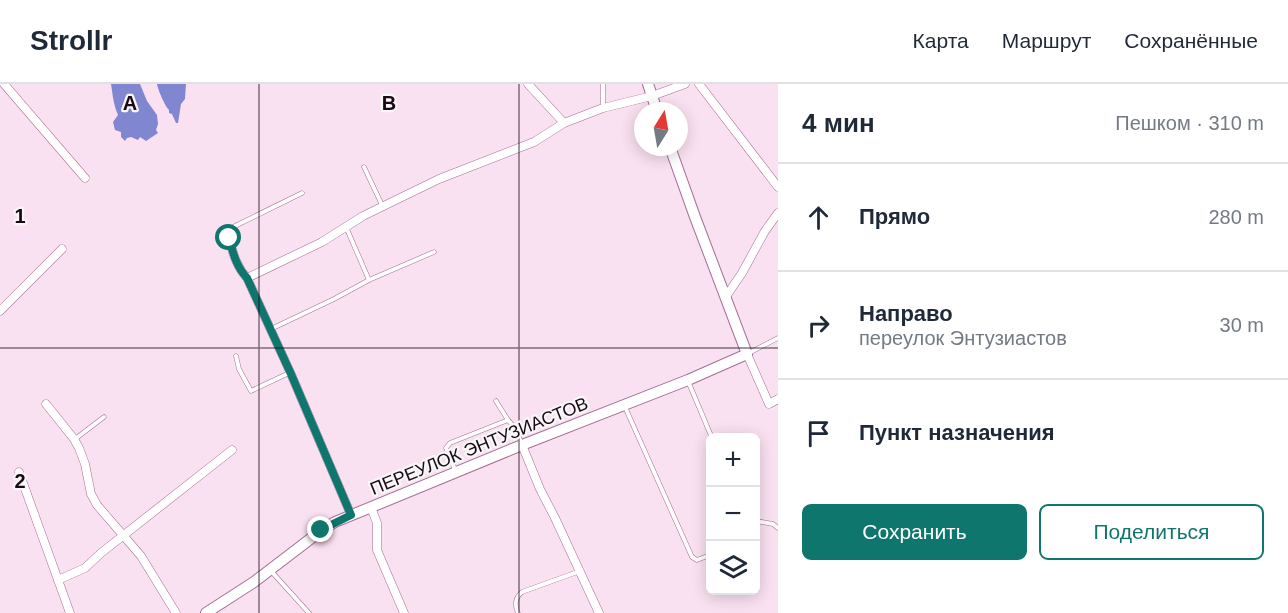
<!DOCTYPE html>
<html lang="ru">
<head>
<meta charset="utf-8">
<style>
	body { margin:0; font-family:Arial,sans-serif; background:#f2f2f3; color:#1f2937 }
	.controls { position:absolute; right:18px; bottom:18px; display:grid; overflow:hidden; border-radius:9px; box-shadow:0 3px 15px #0003 }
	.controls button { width:54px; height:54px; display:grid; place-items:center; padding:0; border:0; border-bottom:2px solid #e0e1e3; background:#fff; color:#1f2937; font:30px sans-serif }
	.compass { position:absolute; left:634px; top:18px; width:54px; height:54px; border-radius:50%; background:#fff; box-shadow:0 3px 15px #0003; rotate:11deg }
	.stop { position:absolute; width:18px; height:18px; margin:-14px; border:4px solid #0f766e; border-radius:50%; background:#fff }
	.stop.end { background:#0f766e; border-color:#fff; box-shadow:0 2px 6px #0008 }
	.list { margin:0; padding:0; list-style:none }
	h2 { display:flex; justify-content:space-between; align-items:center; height:78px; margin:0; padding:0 24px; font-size:26px }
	h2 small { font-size:20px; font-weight:400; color:#747a83 }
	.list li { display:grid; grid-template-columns:39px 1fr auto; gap:18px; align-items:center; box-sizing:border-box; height:108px; padding:0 24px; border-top:2px solid #e0e1e3 }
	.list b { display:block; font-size:22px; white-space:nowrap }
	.list p { margin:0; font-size:20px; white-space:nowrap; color:#747a83 }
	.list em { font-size:20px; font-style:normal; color:#747a83 }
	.actions { display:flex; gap:12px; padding:18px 24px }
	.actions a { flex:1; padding:14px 0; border:2px solid #0f766e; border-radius:9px; text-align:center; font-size:21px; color:#0f766e }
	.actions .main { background:#0f766e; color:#fff }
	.icon { flex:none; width:33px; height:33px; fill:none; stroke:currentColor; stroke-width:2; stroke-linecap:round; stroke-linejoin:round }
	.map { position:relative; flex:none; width:778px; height:529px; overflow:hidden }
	header { display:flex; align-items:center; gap:36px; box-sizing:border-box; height:84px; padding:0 30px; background:#fff; border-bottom:2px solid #e0e1e3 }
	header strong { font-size:28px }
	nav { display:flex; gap:33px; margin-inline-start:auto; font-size:21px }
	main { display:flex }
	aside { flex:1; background:#fff }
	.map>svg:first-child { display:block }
	.water { fill:#8087d0 }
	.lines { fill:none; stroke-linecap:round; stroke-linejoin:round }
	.service-casing { stroke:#a66e94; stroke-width:5 }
	.minor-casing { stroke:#a66e94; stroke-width:9 }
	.secondary-casing { stroke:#a66e94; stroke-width:12 }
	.service { stroke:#fff; stroke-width:4 }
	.minor { stroke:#fff; stroke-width:8 }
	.secondary { stroke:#fff; stroke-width:10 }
	.route { stroke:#0f766e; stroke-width:8 }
	.grid { fill:none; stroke:#1b0715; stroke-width:1.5; stroke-opacity:0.55 }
	.labels { text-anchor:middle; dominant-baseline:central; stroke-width:4.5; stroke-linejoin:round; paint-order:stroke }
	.street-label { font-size:18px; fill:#1b0715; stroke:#f7f7f7 }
	.grid-label { font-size:20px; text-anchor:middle; font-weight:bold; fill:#1b0715; stroke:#f7f7f7; stroke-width:4.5; stroke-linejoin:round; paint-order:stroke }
</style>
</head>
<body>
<header>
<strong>Strollr</strong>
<nav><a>Карта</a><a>Маршрут</a><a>Сохранённые</a></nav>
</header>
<main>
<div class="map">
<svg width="778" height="529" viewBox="0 0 778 529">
	<rect width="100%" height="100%" fill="#fae1f1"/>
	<g class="water">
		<path d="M111 0H140L147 17 157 31 158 40 156 46 158 49 146 57 140 53 138 56 131 53 127 54 125 57 121 53V48L115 46 113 38 118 31C113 19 113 12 111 0Z"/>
		<path d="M157 0H186L185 15 181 20 178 39H176L172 30 169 29V26C165 22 158 6 157 0Z"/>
	</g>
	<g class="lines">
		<defs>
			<g id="service">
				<path d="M603 0V23"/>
				<path d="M364 83 383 123"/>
				<path d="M346 143 369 196"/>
				<path d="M229 154V148L233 143 302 109"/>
				<path d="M271 245 334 215 369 196 434 168"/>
				<path d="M749 269 778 254"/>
				<path d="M236 272 239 285 251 307 289 289"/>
				<path d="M688 297 712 354"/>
				<path d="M496 317 508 336"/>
				<path d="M625 323 692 473 697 476 710 471"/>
				<path d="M75 355 104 333"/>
				<path d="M456 388 446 364 450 359 508 336 515 344 521 358"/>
				<path d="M756 437 773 440 778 444"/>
				<path d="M271 487 309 529"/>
				<path d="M518 529C514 520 515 514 522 508L580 487"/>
			</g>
			<g id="minor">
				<path d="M4 0 85 94"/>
				<path d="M528 0 564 39"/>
				<path d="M699 0 778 103"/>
				<path d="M229 155C233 169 236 182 247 194L291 290 351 431"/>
				<path d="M247 194 322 158 363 132 439 95 534 58 564 39 603 24 652 12 685 0"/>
				<path d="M725 214 742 189 765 147 778 129"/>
				<path d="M0 227 62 165"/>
				<path d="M747 270 769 320 778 315"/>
				<path d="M46 320 74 355 79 364 85 380 91 410 97 421 141 472 176 529"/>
				<path d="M522 361 540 405 555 434 599 529"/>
				<path d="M19 388 70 529"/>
				<path d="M371 423 377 439V466L404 529"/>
				<path d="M58 496 85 484 101 469 232 366"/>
			</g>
			<g id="secondary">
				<path d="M648 0 657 27"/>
				<path d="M206 529 254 498 322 446 335 438 522 361 688 296 747 270 695 133 670 63"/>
			</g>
		</defs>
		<use href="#service" class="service-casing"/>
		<use href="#minor" class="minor-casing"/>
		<use href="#secondary" class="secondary-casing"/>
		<use href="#service" class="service"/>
		<use href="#minor" class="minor"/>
		<use href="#secondary" class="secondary"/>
	</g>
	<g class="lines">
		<path class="route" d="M229 154C233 169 236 182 247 194L291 290 351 431 321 446"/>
	</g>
	<path class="grid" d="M259 0V529M519 0V529M0 264H778"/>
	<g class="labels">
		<g class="street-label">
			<text transform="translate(479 362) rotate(-22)">ПЕРЕУЛОК ЭНТУЗИАСТОВ</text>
		</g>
	</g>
	<g class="grid-label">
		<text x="130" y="26">A</text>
		<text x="389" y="26">B</text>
		<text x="20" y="139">1</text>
		<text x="20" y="404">2</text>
	</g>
</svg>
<div class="controls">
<button>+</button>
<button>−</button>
<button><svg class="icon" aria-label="layers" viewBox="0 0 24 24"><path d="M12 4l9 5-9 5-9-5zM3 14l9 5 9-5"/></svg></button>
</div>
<svg class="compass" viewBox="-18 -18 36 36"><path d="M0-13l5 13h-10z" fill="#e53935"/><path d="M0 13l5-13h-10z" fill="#747a83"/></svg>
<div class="stop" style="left:229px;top:154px"></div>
<div class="stop end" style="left:321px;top:446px"></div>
</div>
<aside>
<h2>4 мин<small>Пешком · 310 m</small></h2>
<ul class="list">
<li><svg class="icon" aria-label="ahead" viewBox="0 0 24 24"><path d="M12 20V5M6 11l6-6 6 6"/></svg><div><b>Прямо</b></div><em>280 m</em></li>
<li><svg class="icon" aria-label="right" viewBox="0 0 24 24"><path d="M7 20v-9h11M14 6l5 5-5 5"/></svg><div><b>Направо</b><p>переулок Энтузиастов</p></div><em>30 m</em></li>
<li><svg class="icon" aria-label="arrive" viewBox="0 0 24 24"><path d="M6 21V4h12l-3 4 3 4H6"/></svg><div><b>Пункт назначения</b></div></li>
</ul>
<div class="actions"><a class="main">Сохранить</a><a>Поделиться</a></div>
</aside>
</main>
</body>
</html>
